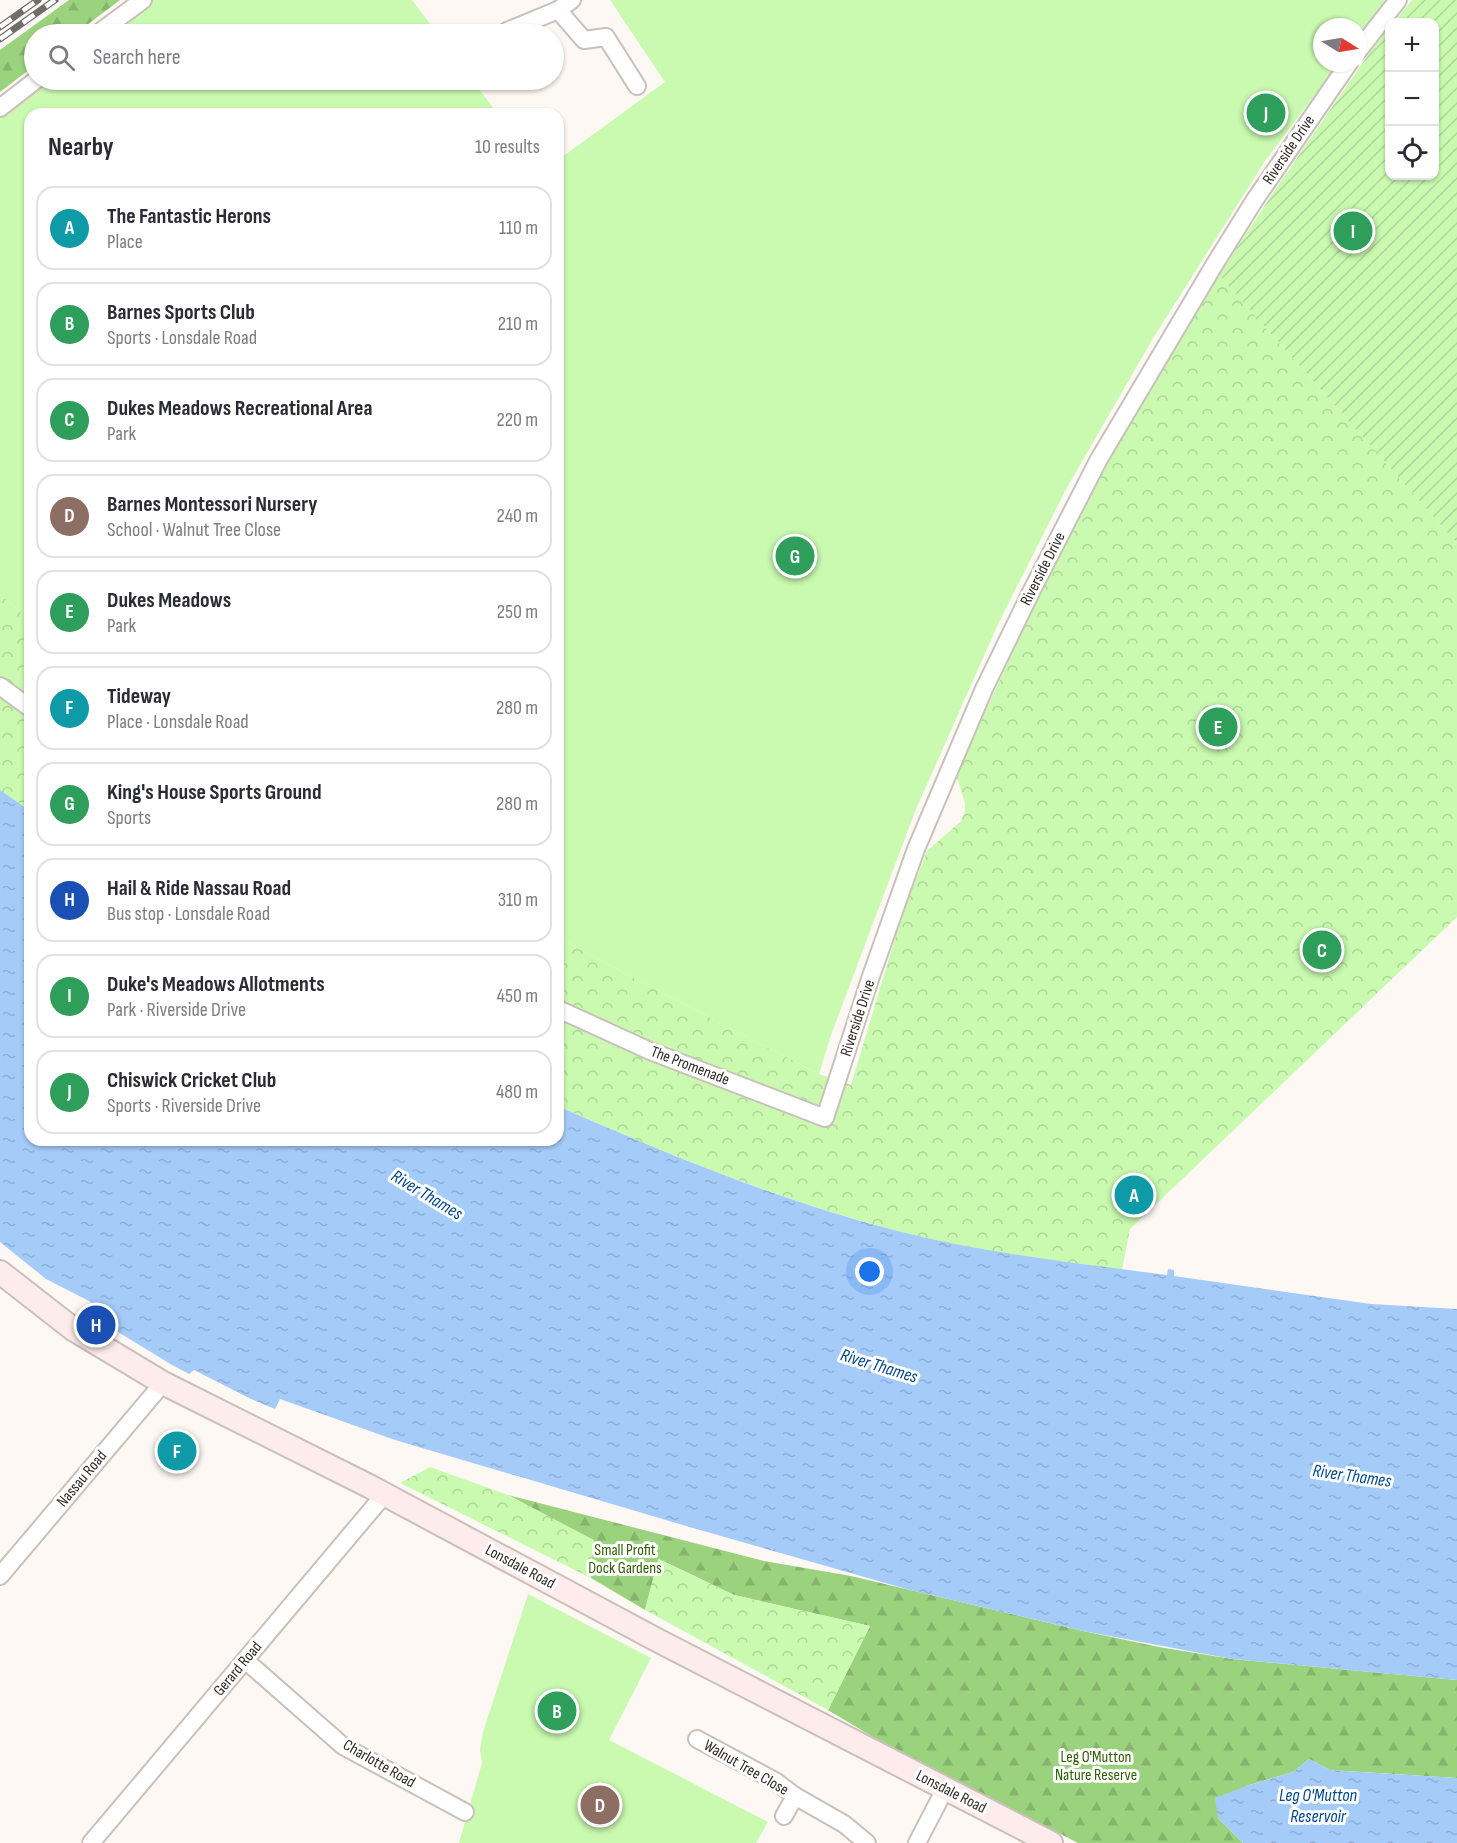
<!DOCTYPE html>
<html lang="en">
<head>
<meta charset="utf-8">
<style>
	body { margin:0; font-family:"Sofia Sans Condensed",sans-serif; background:#f2f2f3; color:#2b2b33 }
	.controls { position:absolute; right:18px; top:18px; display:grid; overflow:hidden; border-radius:12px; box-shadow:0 2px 4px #0004 }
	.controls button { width:54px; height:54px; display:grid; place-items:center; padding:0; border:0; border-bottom:2px solid #e1e1e2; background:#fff; color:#2b2b33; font:30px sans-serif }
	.compass { position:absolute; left:1313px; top:18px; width:54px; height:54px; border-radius:50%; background:#fff; box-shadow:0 2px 4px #0004; rotate:101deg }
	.you { position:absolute; left:870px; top:1272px; width:21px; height:21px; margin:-15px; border:4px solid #fff; border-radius:50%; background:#1a73e8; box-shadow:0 0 0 9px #1a73e833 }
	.badge { display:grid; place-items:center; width:39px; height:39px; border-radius:50%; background:#895600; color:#fff; font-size:20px; font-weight:700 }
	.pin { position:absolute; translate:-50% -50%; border:3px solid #fff; box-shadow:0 2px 6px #0006 }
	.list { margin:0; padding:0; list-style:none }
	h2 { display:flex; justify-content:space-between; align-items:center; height:78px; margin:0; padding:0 24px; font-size:26px }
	h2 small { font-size:20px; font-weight:400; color:#7c7c81 }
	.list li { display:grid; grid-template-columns:39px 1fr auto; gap:18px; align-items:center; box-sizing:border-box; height:84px; margin:0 12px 12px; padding:0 12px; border:2px solid #e1e1e2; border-radius:18px }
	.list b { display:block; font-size:22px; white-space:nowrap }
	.list p { margin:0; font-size:20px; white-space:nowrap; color:#7c7c81 }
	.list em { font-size:20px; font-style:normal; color:#7c7c81 }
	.icon { flex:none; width:33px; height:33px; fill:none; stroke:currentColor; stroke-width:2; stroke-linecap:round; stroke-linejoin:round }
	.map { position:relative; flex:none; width:1457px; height:1843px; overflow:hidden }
	.search { position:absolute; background:#fff; box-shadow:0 2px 4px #0004; left:24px; top:24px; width:540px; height:66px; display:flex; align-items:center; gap:15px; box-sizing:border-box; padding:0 21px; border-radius:33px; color:#7c7c81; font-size:22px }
	.panel { position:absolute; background:#fff; box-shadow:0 2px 4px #0004; left:24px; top:108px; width:540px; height:1038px; border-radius:18px }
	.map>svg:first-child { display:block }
	.forest { fill:url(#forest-firs) }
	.park { fill:url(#park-crowns) }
	.garden { fill:url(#garden-furrows) }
	.pitch { fill:#c9fab0 }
	.water { fill:url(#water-ripples) }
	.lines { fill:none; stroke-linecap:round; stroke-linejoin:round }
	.street-casing { stroke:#c9c0ba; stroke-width:20 }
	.secondary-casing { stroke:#c9c0ba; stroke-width:26 }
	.street { stroke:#fff; stroke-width:16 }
	.secondary { stroke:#feecec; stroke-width:22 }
	.rail-casing { stroke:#706c69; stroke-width:7 }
	.rail { stroke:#fff; stroke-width:4.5; stroke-dasharray:14; stroke-linecap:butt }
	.labels { text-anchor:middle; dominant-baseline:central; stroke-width:6; stroke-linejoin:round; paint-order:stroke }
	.street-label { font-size:16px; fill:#2e2a28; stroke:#fff }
	.park-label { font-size:16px; fill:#2d5e01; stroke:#fff }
	.water-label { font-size:18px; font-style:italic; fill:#004789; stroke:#fff }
</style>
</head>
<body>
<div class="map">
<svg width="1457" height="1843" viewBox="0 0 1457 1843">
	<defs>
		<pattern id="forest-firs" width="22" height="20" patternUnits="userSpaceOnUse" patternTransform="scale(1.5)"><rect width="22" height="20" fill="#9bd27e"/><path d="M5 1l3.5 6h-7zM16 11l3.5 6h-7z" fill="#86b46d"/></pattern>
		<pattern id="park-crowns" width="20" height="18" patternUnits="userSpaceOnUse" patternTransform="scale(1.5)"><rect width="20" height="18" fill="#c9fab0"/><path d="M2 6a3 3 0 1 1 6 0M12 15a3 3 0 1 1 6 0" fill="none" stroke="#add697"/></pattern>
		<pattern id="garden-furrows" width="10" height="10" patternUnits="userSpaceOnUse" patternTransform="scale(1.5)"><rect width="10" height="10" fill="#c9fab0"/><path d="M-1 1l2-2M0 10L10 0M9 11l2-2" fill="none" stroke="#add697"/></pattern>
		<pattern id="water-ripples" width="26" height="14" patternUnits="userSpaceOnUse" patternTransform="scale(1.5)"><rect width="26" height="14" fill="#a5cbf9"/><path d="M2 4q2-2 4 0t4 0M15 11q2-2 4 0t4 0" fill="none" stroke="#8eaed5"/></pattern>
	</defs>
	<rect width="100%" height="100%" fill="#fef8f5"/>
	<g class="forest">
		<path d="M69 0H120L75 34H34V66L0 92V50Z"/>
		<path d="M508 1495 764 1561 851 1576 1083 1631 1159 1647 1232 1659 1457 1680V1778L1330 1770 1309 1759 1293 1772 1246 1786 1218 1818 1243 1843H1078L873 1737 828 1710 870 1626 734 1595 659 1559 645 1610 591 1578 593 1540Z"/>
	</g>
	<g class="park">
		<path d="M1219 275 1457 543V917L1130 1229 1122 1270C1046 1259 969 1250 894 1230 779 1200 667 1154 558 1106V937L628 975 819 1074 851 1085 902 915 927 851 960 822 965 812V803L956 775 1027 621 1108 462Z"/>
		<path d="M0 594 30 621V811L0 791Z"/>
		<path d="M430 1467 508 1495 594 1540 591 1578 400 1483Z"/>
		<path d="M658 1559 734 1595 870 1626 828 1710 645 1610Z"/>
	</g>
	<path class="garden" d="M1412 0H1457V543L1219 275 1277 187 1370 52 1389 28 1390 176H1434V22H1394Z"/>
	<g class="pitch">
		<path d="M147 0H412L438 34H104Z"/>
		<path d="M610 0H1387L1358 38V27H1322V63H1339L1265 161 1152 340 1065 491 999 622 916 809 831 1035 819 1074 628 975 558 937V160L665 82Z"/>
		<path d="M47 80H472L498 114H30V621L0 594V117Z"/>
		<path d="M528 1594 651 1658 609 1740 768 1822 756 1843H459L482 1763 480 1750 483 1732Z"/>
	</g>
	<g class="water">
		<path d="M0 790 30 811V1140H558V1106C667 1154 778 1200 894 1230 983 1253 1075 1263 1167 1275L1168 1269 1174 1270V1276L1371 1304 1457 1309V1680L1232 1659 1083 1631 910 1590 693 1528 395 1440 280 1399 275 1409 251 1399 194 1370 189 1374 172 1365 87 1313 91 1302 46 1279 0 1242Z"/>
		<path d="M1309 1759 1330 1770 1457 1778V1843H1243L1218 1818 1215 1798 1246 1786 1293 1772Z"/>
	</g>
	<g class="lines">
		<defs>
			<g id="street">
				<path d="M558 10 584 40 606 37 637 86"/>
				<path d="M507 31 558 10 572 0"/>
				<path d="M97 34 143 0"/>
				<path d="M1358 51 1398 0"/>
				<path d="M0 108 36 80"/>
				<path d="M0 686 30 708"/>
				<path d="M558 1009 650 1051 825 1118 870 979 916 849 984 689 1031 592 1099 459 1213 267 1254 201 1349 63"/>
				<path d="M0 1576 163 1383"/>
				<path d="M245 1660 343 1746 465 1812"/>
				<path d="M697 1739 775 1781 795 1796"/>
				<path d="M784 1816 795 1796 844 1824 867 1843"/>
				<path d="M91 1843 384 1495"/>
				<path d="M917 1843 945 1789"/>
			</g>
			<path id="secondary" d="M0 1272 73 1329 163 1383 369 1486 657 1640 1051 1843"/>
		</defs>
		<use href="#street" class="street-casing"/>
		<use href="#secondary" class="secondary-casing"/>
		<use href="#street" class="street"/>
		<use href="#secondary" class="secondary"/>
		<defs>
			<g id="rail">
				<path d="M0 27 38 0"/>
				<path d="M0 39 55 0"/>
			</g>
		</defs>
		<use href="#rail" class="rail-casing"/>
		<use href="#rail" class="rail"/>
	</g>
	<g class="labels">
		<g class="street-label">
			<text transform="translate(1289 150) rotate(-56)">Riverside Drive</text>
			<text transform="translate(1043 569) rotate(-63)">Riverside Drive</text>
			<text transform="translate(858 1018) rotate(-72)">Riverside Drive</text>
			<text transform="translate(690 1066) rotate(21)">The Promenade</text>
			<text transform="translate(82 1479) rotate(-50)">Nassau Road</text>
			<text transform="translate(520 1567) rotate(28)">Lonsdale Road</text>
			<text transform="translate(238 1669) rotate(-50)">Gerard Road</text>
			<text transform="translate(379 1764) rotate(30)">Charlotte Road</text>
			<text transform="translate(746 1768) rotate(30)">Walnut Tree Close</text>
			<text transform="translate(951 1792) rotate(27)">Lonsdale Road</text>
		</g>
		<g class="park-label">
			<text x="625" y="1550">Small Profit<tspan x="625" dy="18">Dock Gardens</tspan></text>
			<text x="1096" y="1757">Leg O'Mutton<tspan x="1096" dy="18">Nature Reserve</tspan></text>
		</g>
		<g class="water-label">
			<text transform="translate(427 1195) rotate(31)">River Thames</text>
			<text transform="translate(879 1366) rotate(17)">River Thames</text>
			<text transform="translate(1352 1476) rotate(8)">River Thames</text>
			<text x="1318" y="1795">Leg O'Mutton<tspan x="1318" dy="21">Reservoir</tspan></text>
		</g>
	</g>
</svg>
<div class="controls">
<button>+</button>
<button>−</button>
<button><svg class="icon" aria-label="locate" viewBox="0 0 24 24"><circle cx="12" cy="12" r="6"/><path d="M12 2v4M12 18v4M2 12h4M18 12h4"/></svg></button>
</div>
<svg class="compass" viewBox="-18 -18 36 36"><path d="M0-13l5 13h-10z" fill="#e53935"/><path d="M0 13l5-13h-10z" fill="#7c7c81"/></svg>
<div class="you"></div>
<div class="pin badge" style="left:1134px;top:1195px;background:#0f9aa8">A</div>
<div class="pin badge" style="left:557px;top:1711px;background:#2e9e5b">B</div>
<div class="pin badge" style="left:1322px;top:950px;background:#2e9e5b">C</div>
<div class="pin badge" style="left:600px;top:1805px;background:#8d6e63">D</div>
<div class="pin badge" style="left:1218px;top:727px;background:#2e9e5b">E</div>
<div class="pin badge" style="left:177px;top:1451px;background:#0f9aa8">F</div>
<div class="pin badge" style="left:795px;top:556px;background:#2e9e5b">G</div>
<div class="pin badge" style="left:96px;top:1325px;background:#1a4fb4">H</div>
<div class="pin badge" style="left:1353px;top:231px;background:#2e9e5b">I</div>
<div class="pin badge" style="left:1266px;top:113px;background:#2e9e5b">J</div>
<div class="search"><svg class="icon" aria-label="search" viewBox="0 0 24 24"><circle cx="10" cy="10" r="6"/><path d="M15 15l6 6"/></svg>Search here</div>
<section class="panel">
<h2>Nearby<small>10 results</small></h2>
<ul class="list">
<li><span class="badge" style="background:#0f9aa8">A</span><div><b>The Fantastic Herons</b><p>Place</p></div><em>110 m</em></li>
<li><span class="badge" style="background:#2e9e5b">B</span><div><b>Barnes Sports Club</b><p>Sports · Lonsdale Road</p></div><em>210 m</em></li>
<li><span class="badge" style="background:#2e9e5b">C</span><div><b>Dukes Meadows Recreational Area</b><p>Park</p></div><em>220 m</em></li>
<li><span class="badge" style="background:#8d6e63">D</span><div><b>Barnes Montessori Nursery</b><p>School · Walnut Tree Close</p></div><em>240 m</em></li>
<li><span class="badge" style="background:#2e9e5b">E</span><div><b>Dukes Meadows</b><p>Park</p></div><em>250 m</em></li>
<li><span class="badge" style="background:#0f9aa8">F</span><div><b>Tideway</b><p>Place · Lonsdale Road</p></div><em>280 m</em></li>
<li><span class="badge" style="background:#2e9e5b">G</span><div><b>King's House Sports Ground</b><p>Sports</p></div><em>280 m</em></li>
<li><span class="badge" style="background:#1a4fb4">H</span><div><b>Hail &amp; Ride Nassau Road</b><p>Bus stop · Lonsdale Road</p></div><em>310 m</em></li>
<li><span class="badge" style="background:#2e9e5b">I</span><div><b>Duke's Meadows Allotments</b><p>Park · Riverside Drive</p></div><em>450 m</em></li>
<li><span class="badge" style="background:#2e9e5b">J</span><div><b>Chiswick Cricket Club</b><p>Sports · Riverside Drive</p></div><em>480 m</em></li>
</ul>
</section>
</div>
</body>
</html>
